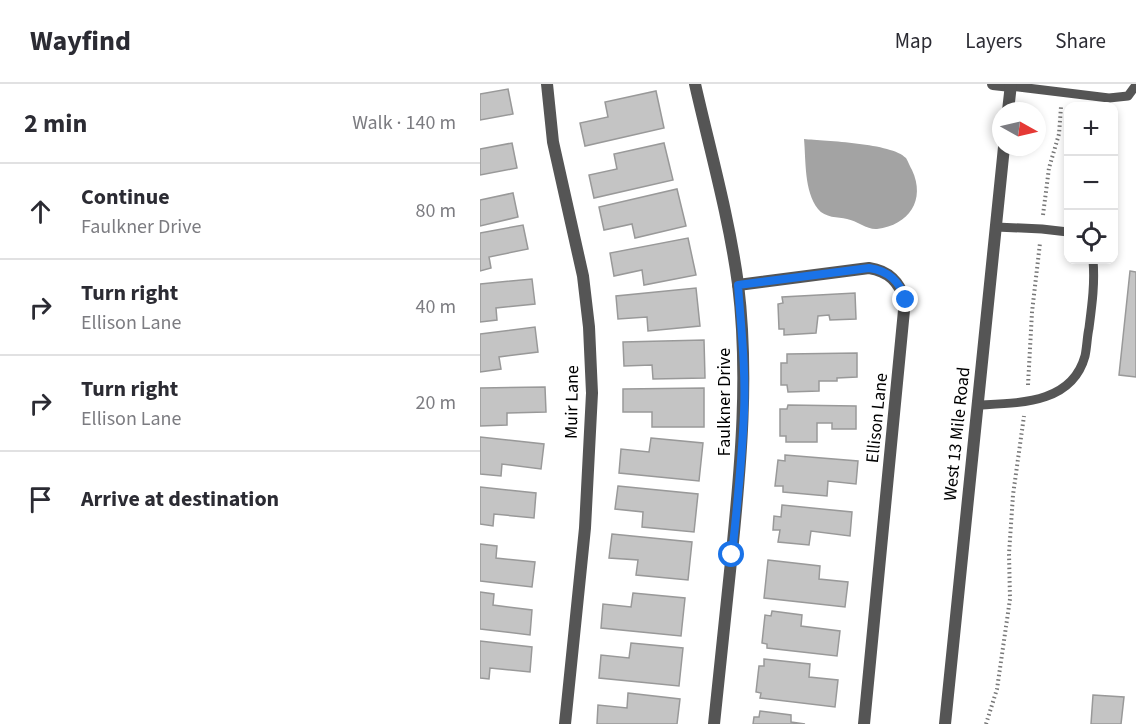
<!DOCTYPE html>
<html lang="en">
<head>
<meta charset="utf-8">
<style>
	body { margin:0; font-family:"Source Sans 3",sans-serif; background:#f2f2f3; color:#2b2b33 }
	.controls { position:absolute; right:18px; top:18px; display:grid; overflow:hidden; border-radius:12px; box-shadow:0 3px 9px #0003 }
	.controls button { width:54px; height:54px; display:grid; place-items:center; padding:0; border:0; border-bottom:2px solid #e1e1e2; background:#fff; color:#2b2b33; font:30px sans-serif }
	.compass { position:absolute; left:512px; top:18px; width:54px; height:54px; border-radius:50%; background:#fff; box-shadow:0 3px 9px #0003; rotate:98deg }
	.stop { position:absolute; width:18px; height:18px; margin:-14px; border:4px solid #1a73e8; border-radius:50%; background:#fff }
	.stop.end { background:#1a73e8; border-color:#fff; box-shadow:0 2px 6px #0008 }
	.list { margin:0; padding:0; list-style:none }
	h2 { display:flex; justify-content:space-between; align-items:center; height:78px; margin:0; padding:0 24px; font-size:26px }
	h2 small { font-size:20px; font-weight:400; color:#7c7c81 }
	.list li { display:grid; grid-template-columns:39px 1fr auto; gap:18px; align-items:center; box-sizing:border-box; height:96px; padding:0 24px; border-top:2px solid #e1e1e2 }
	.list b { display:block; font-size:22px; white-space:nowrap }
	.list p { margin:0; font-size:20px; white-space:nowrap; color:#7c7c81 }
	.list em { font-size:20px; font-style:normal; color:#7c7c81 }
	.icon { flex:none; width:33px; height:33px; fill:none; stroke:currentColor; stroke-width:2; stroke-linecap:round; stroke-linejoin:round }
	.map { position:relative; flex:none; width:656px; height:640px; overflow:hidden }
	header { display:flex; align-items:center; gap:36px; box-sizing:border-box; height:84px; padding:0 30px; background:#fff; border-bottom:2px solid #e1e1e2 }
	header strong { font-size:28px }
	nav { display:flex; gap:33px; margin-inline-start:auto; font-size:21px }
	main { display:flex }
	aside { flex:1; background:#fff }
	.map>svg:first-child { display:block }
	.water { fill:#a3a3a3 }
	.building { fill:#c4c4c4; stroke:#999; stroke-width:1.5 }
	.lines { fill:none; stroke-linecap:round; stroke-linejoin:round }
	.path { stroke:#777; stroke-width:4; stroke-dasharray:1.5 3; stroke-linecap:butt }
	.service { stroke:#555; stroke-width:9 }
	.minor { stroke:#555; stroke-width:12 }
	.tertiary { stroke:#555; stroke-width:12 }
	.route { stroke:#1a73e8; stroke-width:8 }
	.labels { text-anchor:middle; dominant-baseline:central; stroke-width:4.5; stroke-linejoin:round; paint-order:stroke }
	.street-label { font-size:18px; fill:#000; stroke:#fff }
</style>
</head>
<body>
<header>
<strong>Wayfind</strong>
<nav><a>Map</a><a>Layers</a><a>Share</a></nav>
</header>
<main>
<aside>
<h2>2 min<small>Walk · 140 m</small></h2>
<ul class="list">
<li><svg class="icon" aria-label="ahead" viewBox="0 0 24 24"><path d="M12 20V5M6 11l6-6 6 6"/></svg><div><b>Continue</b><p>Faulkner Drive</p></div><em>80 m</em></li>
<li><svg class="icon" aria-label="right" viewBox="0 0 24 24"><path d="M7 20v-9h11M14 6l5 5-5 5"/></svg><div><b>Turn right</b><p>Ellison Lane</p></div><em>40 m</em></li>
<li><svg class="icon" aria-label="right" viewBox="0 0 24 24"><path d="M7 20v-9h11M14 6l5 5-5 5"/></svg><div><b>Turn right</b><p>Ellison Lane</p></div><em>20 m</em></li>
<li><svg class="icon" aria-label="arrive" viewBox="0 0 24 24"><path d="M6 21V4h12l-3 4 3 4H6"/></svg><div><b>Arrive at destination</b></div></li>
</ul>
</aside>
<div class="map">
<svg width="656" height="640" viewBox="0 0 656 640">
	<rect width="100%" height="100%" fill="#fff"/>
	<path class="water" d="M324 55C345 57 412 59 426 74 428 77 430 83 432 86 446 116 429 141 397 145 388 146 377 137 367 135 358 133 345 134 338 125 324 107 326 77 324 55Z"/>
	<g class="building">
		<path d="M28 5 33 30 0 36V10Z"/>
		<path d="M176 7 184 44 105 62 100 39 128 33 125 18Z"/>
		<path d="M32 59 37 84 0 91V65Z"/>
		<path d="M184 59 193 96 114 114 109 91 137 85 134 70Z"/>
		<path d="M197 105 206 142 155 154 152 140 124 146 119 123Z"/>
		<path d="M33 109 38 133 0 142V116Z"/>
		<path d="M43 141 48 165 9 173 11 184 0 187V149Z"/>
		<path d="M208 154 216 191 164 201 162 186 134 192 130 169Z"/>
		<path d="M650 187 656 188V293L639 291Z"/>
		<path d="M52 195 55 220 16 224 17 236 0 238V200Z"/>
		<path d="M216 204 220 242 168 247 167 233 138 235 136 212Z"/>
		<path d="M375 209 376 235 350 236 349 231 338 232 336 249 304 251V245H299L298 220 303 219 302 213Z"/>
		<path d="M55 243 58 268 19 273 21 285 0 288V250Z"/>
		<path d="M224 256 225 294 173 295 172 281 144 282 143 258Z"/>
		<path d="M377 269V293L357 294V297H339V307L308 308 307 301H301V279H307V270Z"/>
		<path d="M65 303 66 328 27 329V341L0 342V304Z"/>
		<path d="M224 304V343H172V328H143V305Z"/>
		<path d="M308 321 376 322V345H352V339H337V358H306V352H300V325H307Z"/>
		<path d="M0 353 64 360 61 385 22 380 21 392 0 390Z"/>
		<path d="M171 354 223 359 219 397 139 389 141 365 169 368Z"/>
		<path d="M305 371 378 377 376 400 348 397 347 412 303 408V402H295L298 376 305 377Z"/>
		<path d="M138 402 218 410 214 448 162 443 163 428 135 425Z"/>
		<path d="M0 403 56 409 54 434 14 430 13 442 0 440Z"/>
		<path d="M302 421 372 428 370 452 331 447 329 461 298 458 300 446H293L294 432 301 433Z"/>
		<path d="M132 450 212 458 208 496 156 491 158 476 129 474Z"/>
		<path d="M0 460 17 462 16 474 55 478 52 503 0 497Z"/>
		<path d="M288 476 340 482 339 495 368 498 365 523 284 514Z"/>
		<path d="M0 508 14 510 13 521 52 526 50 551 0 545Z"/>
		<path d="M153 509 205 514 201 552 121 544 123 520 151 523Z"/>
		<path d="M292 527 322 531 321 542 360 547 357 572 287 564V560L282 559 285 531 291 532Z"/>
		<path d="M0 557 52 563 50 588 10 584 9 595 0 594Z"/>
		<path d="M151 559 203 564 199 602 119 594 121 571 149 574Z"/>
		<path d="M284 575 330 580 329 593 358 596 355 623 280 614 281 609 276 608 279 582H284Z"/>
		<path d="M148 609 200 615 197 640H117L118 621 147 624Z"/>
		<path d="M613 611 644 613 641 640H611Z"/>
		<path d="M280 627 311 631V638L325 640H273L274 633H279Z"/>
	</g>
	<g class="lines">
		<g class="path">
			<path d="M563 131 569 84 579 50 581 23"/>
			<path d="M548 301 552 228 560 159"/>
			<path d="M506 640 517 605 530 515 529 470 533 411 544 332"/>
		</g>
		<g class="service">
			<path d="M531 2 629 14 648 12 656 1"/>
			<path d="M516 143 562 145 588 148"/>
			<path d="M498 321C539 319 592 320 605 272 607 263 607 253 609 244 612 221 615 199 613 176"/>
		</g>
		<g class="minor">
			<path d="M67 0 73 58 103 192 109 243 112 309 105 444 85 640"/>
			<path d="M215 0C230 66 249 133 258 200 269 290 261 379 252 468 246 525 240 583 234 640"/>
			<path d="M513 0 531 2"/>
			<path d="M258 201 389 184C409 187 419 198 425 216L384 640"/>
		</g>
		<g class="tertiary">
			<path d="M528 27 531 0"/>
			<path d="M465 640 524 63"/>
		</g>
	</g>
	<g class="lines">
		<path class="route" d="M252 471C257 424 262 377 264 329 266 286 261 243 258 201L389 184C409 187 419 197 426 216"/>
	</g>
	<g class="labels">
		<g class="street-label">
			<text transform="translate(92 318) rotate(-89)">Muir Lane</text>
			<text transform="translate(244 318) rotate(-90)">Faulkner Drive</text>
			<text transform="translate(397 334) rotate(-84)">Ellison Lane</text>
			<text transform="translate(477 350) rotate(-84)">West 13 Mile Road</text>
		</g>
	</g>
</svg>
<div class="controls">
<button>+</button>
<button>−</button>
<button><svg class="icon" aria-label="locate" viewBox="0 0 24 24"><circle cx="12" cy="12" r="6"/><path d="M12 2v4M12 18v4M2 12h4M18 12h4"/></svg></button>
</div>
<svg class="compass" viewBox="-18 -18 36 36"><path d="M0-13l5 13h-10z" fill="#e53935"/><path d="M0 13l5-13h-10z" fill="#7c7c81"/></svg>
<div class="stop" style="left:252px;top:471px"></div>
<div class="stop end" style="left:426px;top:216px"></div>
</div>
</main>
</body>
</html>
